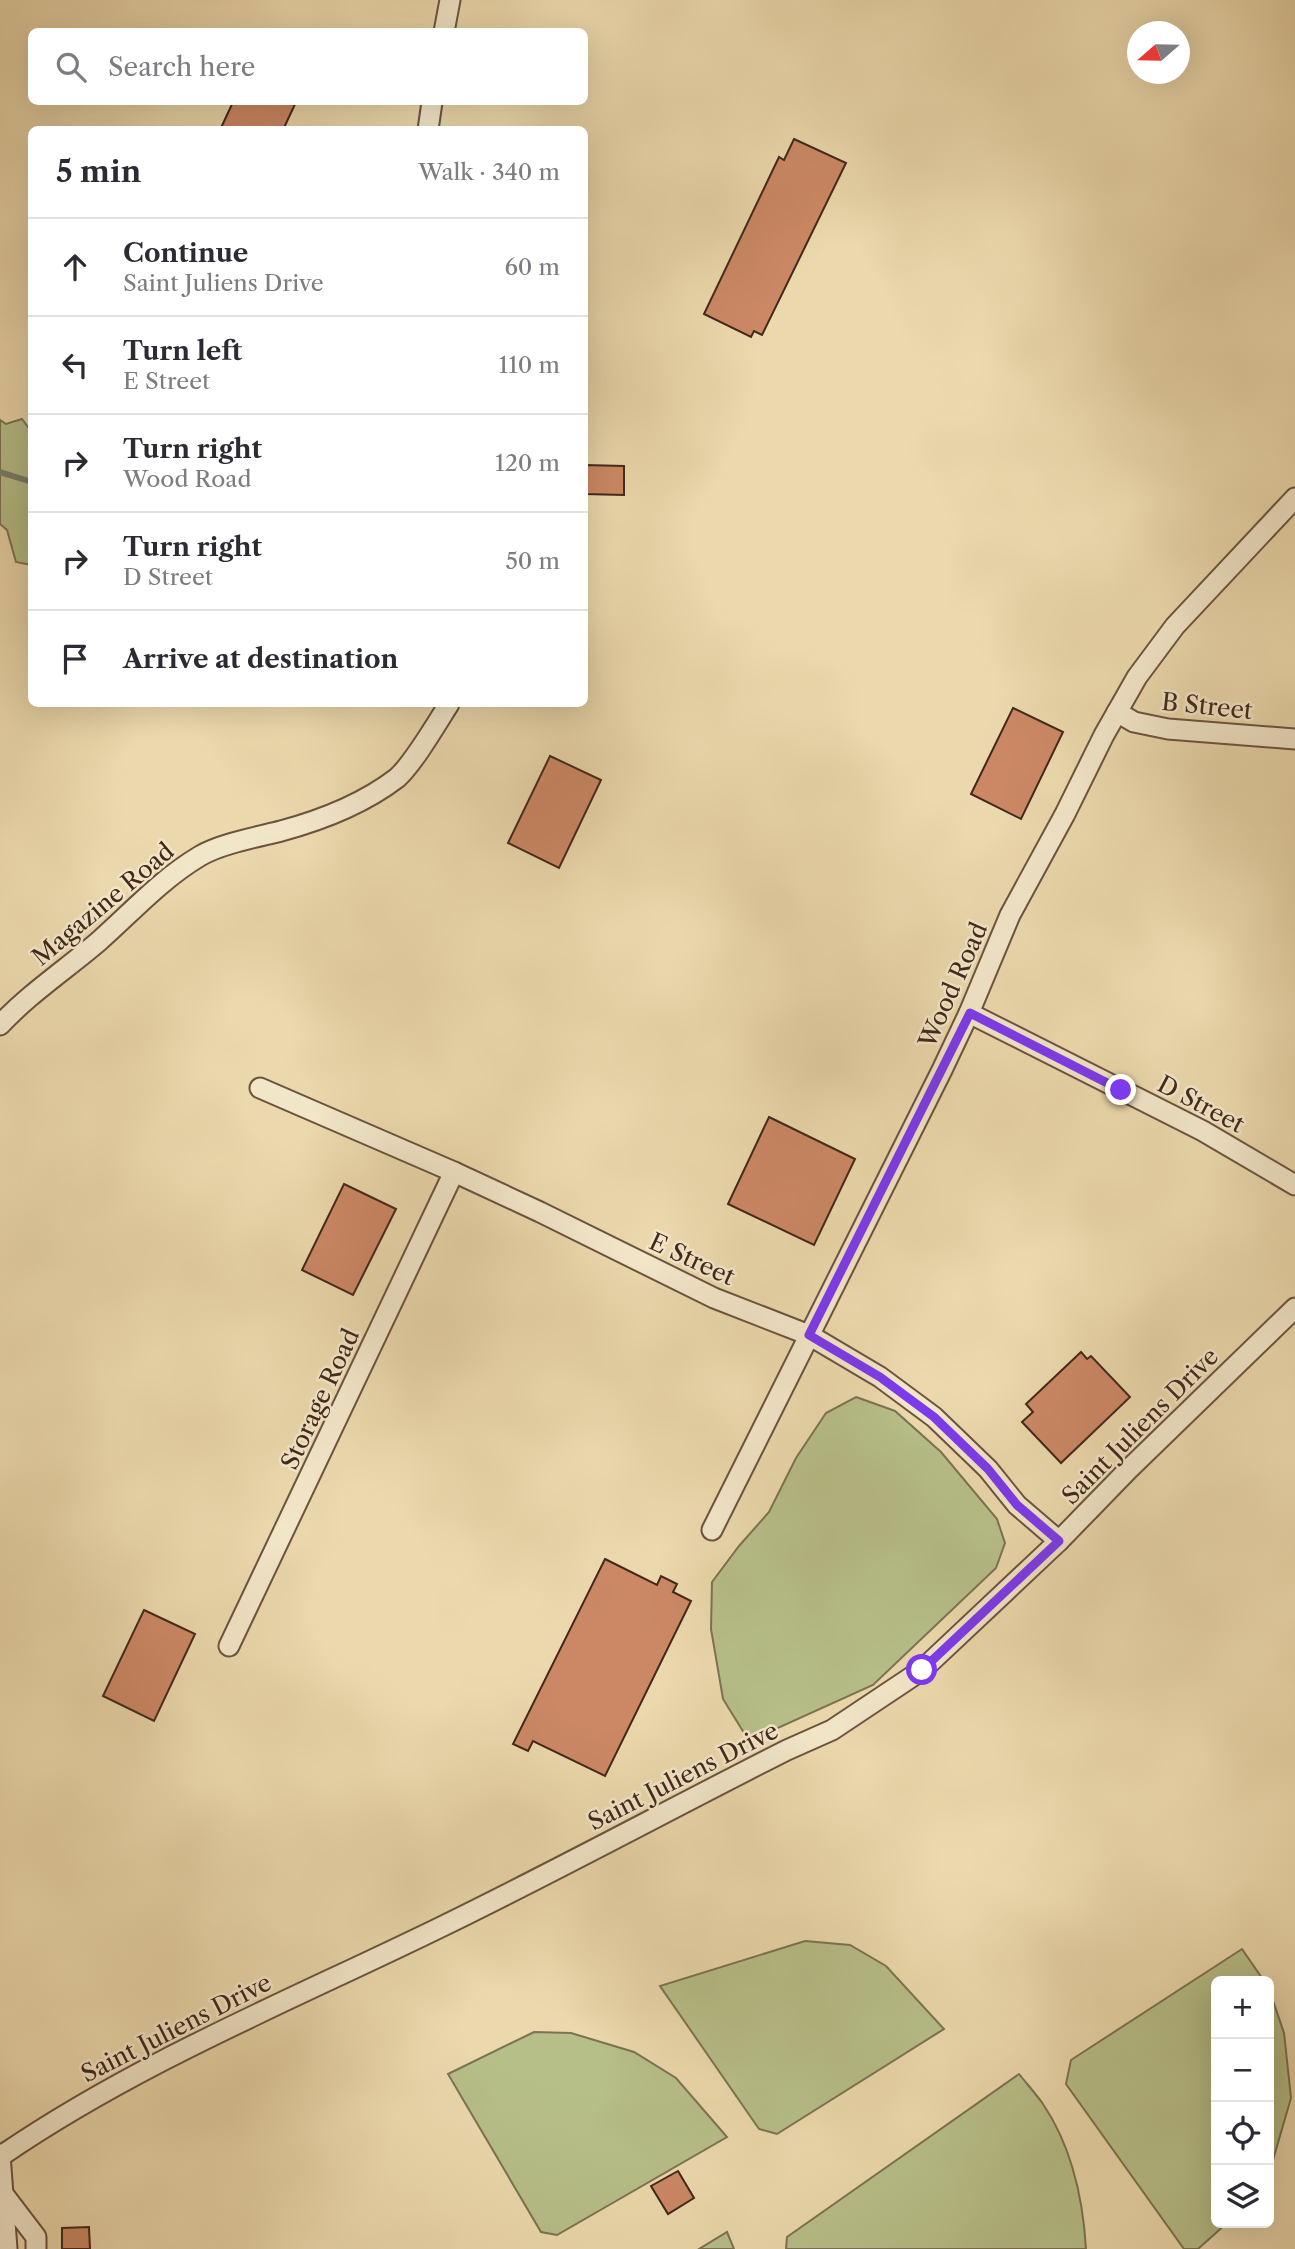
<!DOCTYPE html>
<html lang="en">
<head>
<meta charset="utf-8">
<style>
	body { margin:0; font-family:"Libre Caslon Text",serif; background:#f2f2f3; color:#2b2b33 }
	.controls { position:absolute; right:21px; bottom:21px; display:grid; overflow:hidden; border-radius:10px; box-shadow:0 7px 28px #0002 }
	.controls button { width:63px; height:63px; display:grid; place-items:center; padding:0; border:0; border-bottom:2px solid #e1e1e2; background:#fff; color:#2b2b33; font:35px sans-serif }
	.compass { position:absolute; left:1127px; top:21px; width:63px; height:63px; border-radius:50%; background:#fff; box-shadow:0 7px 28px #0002; rotate:250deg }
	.stop { position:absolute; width:21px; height:21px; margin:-16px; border:5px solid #7c3aed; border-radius:50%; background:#fff }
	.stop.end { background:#7c3aed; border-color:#fff; box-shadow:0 2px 7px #0008 }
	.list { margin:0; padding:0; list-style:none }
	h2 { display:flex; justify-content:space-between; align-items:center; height:91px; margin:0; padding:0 28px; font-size:30px }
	h2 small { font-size:23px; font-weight:400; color:#7c7c81 }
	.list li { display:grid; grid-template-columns:46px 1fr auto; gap:21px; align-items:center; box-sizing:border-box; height:98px; padding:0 28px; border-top:2px solid #e1e1e2 }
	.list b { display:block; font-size:26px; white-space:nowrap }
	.list p { margin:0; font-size:23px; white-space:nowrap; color:#7c7c81 }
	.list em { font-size:23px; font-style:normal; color:#7c7c81 }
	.icon { flex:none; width:38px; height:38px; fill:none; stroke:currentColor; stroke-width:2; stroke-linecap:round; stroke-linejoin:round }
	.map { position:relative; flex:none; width:1295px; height:2249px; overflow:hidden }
	.search { position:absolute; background:#fff; box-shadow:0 7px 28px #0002; left:28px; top:28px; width:560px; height:77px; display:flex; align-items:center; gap:18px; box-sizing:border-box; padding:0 24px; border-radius:10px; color:#7c7c81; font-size:26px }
	.panel { position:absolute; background:#fff; box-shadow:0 7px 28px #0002; left:28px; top:126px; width:560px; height:581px; border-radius:10px }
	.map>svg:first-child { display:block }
	.green { fill:#b7bf89; stroke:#7c7352; stroke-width:2 }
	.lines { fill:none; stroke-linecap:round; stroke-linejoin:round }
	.stream { stroke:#767f70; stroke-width:6 }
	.building { fill:#cc8865; stroke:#42271b; stroke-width:2 }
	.street-casing { stroke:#6c533f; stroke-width:23 }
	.street { stroke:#f2e6c9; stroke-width:19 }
	.route { stroke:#7c3aed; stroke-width:9 }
	.labels { text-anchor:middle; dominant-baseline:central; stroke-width:5; stroke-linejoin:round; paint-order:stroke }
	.street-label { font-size:24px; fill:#42271b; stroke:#f2e6c9 }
</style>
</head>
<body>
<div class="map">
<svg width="1295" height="2249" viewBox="0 0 1295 2249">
	<rect width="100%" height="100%" fill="#ebd8ac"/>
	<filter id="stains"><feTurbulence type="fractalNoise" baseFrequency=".00286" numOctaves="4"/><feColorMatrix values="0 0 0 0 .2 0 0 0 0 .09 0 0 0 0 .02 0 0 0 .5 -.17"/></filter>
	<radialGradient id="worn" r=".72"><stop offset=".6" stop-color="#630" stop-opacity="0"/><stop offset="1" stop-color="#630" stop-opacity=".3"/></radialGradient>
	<g class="green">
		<path d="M22 419 31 431V565L16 562 7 530 0 524V420L6 424Z"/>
		<path d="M856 1397 895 1411 941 1452 997 1519 1005 1543 996 1568 873 1685 749 1741 723 1699 711 1629 712 1582 739 1546 769 1512 796 1458 826 1413Z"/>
		<path d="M805 1941 850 1945 886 1966 944 2029 777 2134 759 2129 660 1986Z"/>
		<path d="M1242 1949 1264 1981H1216V2223H1227L1198 2249H1184L1066 2084 1071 2060Z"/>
		<path d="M1269 1989 1284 2033 1291 2098 1273 2160 1269 2168Z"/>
		<path d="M534 2032 571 2033 634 2052 676 2078 727 2137 557 2235 541 2232 448 2074Z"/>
		<path d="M1019 2074C1027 2084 1036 2094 1043 2104 1072 2147 1083 2198 1086 2249H786L787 2237Z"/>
		<path d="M727 2232 734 2249H699Z"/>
	</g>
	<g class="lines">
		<path class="stream" d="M0 472 32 482"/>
	</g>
	<g class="building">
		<path d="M233 102H296L283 130H220Z"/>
		<path d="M794 139 846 163 762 335 754 331 751 337 704 314 779 157 784 160Z"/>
		<path d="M584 465 624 466V495L584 494Z"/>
		<path d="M1013 708 1063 732 1021 819 971 794Z"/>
		<path d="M550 756 601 780 559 868 508 843Z"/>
		<path d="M769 1117 855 1159 814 1245 728 1204Z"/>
		<path d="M344 1184 396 1209 353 1295 302 1270Z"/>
		<path d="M1081 1352 1087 1359 1091 1356 1130 1397 1061 1463 1022 1422 1033 1412 1026 1404Z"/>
		<path d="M605 1559 657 1585 661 1576 677 1584 673 1592 691 1601 605 1776 533 1741 528 1751 513 1744Z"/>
		<path d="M144 1610 195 1634 154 1721 103 1696Z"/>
		<path d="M678 2171 694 2198 668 2214 651 2186Z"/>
		<path d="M89 2227 90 2249H62V2228Z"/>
	</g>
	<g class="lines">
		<defs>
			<g id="street">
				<path d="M444 32 450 0"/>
				<path d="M428 130 432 102"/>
				<path d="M1117 712 1134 722 1168 729 1295 739"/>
				<path d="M969 1013 1203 1131 1295 1185"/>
				<path d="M0 1025C29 994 65 970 98 942 132 912 160 880 200 856 220 844 257 837 281 831 322 820 363 804 397 778 413 764 437 723 449 704"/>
				<path d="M260 1088 454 1172 540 1212 714 1298 809 1335 880 1377 934 1417 988 1469 1017 1505 1059 1541"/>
				<path d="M712 1530 942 1070 969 1013 1010 915 1065 814 1104 735 1137 677 1175 626 1295 498"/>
				<path d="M229 1646 454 1172"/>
				<path d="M0 2154 7 2249"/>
				<path d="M1 2156C138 2062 294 1999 443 1926 558 1870 672 1808 787 1750L832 1730 922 1670 1059 1541 1129 1469 1295 1308"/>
				<path d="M4 2195 36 2237V2249"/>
			</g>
		</defs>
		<use href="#street" class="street-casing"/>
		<use href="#street" class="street"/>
	</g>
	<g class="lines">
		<path class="route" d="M922 1670 1059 1541 1017 1505 988 1469 934 1417 880 1377 809 1335 970 1013 1121 1090"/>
	</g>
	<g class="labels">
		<g class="street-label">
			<text transform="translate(1207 706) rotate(6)">B Street</text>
			<text transform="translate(103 904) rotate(-40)">Magazine Road</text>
			<text transform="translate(953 985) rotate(-66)">Wood Road</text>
			<text transform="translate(1201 1104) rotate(28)">D Street</text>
			<text transform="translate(692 1259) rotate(25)">E Street</text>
			<text transform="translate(320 1399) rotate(-65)">Storage Road</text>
			<text transform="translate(1140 1426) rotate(-45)">Saint Juliens Drive</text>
			<text transform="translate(683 1776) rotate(-27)">Saint Juliens Drive</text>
			<text transform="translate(176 2028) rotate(-27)">Saint Juliens Drive</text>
		</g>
	</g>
	<rect width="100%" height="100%" filter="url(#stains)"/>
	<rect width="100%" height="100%" fill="url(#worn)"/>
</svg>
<div class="controls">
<button>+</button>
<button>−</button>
<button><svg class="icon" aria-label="locate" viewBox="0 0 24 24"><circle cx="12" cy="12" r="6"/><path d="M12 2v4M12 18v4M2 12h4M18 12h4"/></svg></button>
<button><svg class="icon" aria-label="layers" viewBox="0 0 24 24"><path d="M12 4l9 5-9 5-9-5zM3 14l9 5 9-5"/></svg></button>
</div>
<svg class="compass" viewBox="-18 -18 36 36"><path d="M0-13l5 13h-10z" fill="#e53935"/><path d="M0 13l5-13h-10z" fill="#7c7c81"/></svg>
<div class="stop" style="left:922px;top:1670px"></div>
<div class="stop end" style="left:1121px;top:1090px"></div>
<div class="search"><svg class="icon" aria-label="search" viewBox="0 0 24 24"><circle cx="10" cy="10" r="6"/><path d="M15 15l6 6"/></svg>Search here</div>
<section class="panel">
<h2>5 min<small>Walk · 340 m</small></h2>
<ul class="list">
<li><svg class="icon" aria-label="ahead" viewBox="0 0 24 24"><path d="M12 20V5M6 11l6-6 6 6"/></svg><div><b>Continue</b><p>Saint Juliens Drive</p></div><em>60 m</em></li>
<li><svg class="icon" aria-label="left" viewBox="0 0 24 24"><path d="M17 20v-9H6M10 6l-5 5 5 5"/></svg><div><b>Turn left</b><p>E Street</p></div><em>110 m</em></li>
<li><svg class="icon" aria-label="right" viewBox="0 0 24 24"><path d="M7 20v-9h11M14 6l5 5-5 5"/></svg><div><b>Turn right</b><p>Wood Road</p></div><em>120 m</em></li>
<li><svg class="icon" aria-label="right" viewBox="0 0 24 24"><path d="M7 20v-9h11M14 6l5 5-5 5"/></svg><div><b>Turn right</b><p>D Street</p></div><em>50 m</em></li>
<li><svg class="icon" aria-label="arrive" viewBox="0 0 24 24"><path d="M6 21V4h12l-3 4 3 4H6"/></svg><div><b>Arrive at destination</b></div></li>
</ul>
</section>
</div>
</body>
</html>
